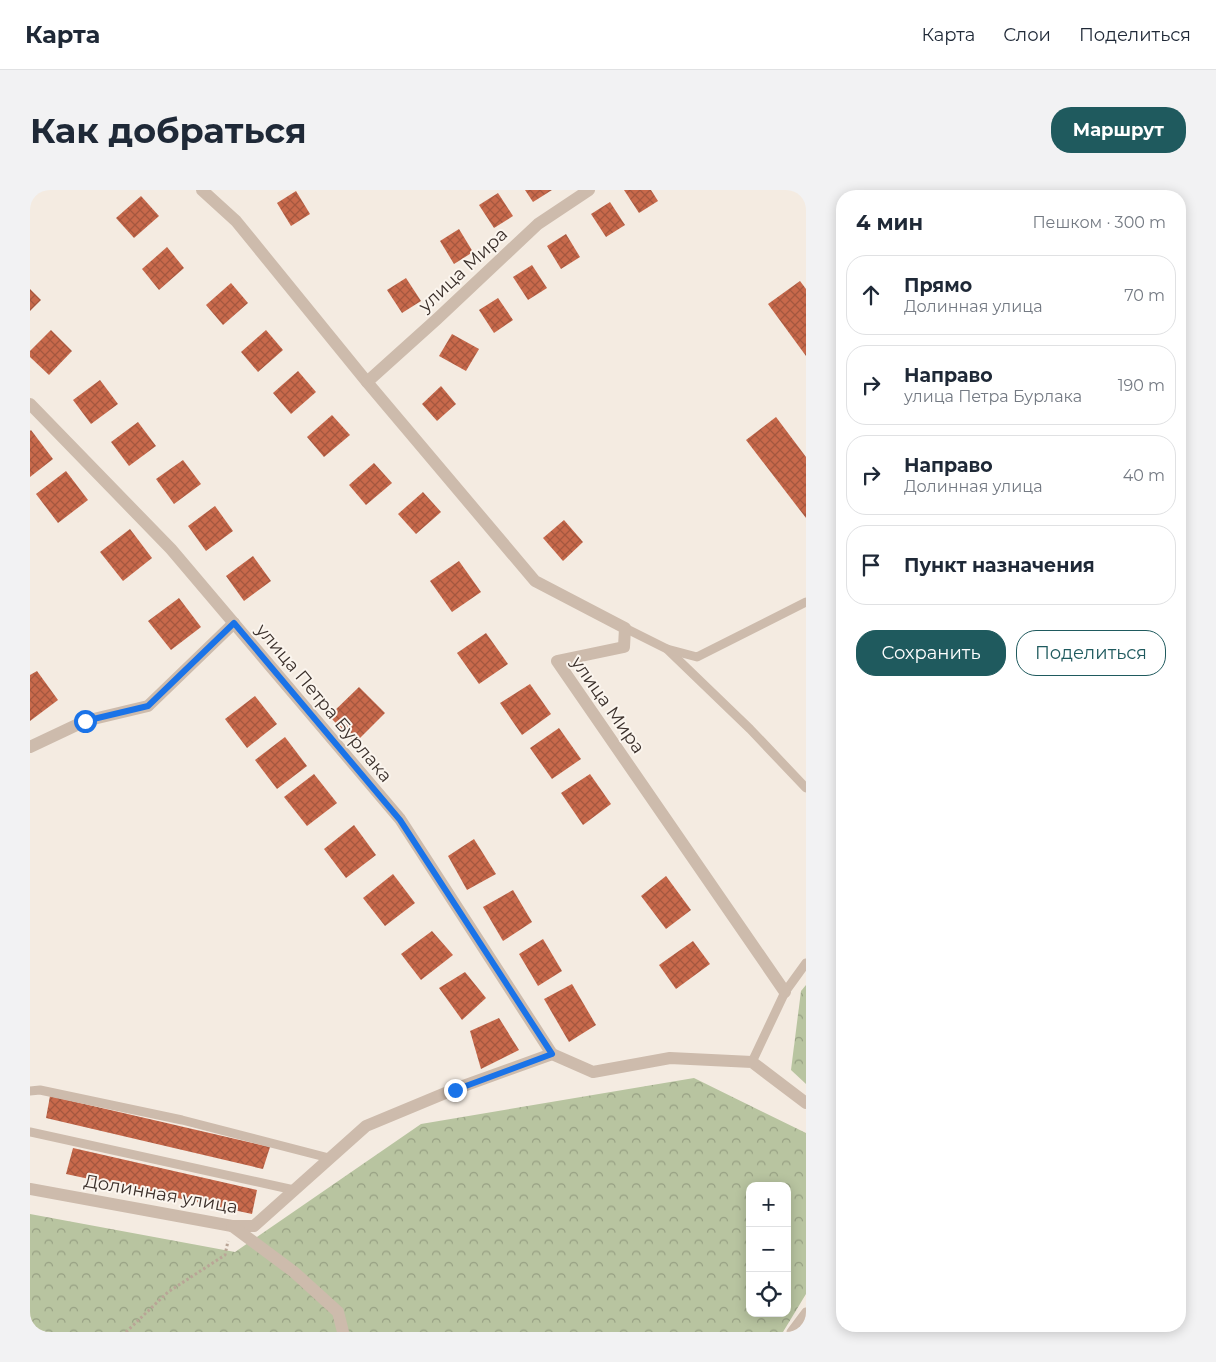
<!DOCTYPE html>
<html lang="ru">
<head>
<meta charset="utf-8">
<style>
	body { margin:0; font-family:Montserrat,sans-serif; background:#f2f2f3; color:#1f2937 }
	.controls { position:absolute; right:15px; bottom:15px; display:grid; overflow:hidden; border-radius:10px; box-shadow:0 2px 12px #0003 }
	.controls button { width:45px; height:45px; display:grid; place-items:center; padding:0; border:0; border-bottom:1px solid #e0e1e3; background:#fff; color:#1f2937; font:25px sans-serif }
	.stop { position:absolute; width:15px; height:15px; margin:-11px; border:4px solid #1a73e8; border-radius:50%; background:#fff }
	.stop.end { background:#1a73e8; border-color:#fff; box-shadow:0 1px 5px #0008 }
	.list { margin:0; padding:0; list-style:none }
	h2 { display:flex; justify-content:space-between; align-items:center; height:65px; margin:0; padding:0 20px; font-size:21px }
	h2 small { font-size:16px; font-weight:400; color:#747a83 }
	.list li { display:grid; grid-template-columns:32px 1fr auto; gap:15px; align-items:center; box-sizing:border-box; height:80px; margin:0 10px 10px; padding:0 10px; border:1px solid #e0e1e3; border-radius:20px }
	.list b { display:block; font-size:19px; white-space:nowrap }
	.list p { margin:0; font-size:16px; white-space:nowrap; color:#747a83 }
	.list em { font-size:16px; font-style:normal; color:#747a83 }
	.actions { display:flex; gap:10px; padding:15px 20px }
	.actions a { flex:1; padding:11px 0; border:1px solid #1f5a5e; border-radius:20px; text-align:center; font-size:18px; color:#1f5a5e }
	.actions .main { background:#1f5a5e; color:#fff }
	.icon { flex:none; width:28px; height:28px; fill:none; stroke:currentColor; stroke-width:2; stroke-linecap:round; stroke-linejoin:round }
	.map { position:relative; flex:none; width:776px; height:1142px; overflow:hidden; border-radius:20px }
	header { display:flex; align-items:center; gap:30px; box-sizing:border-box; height:70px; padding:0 25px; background:#fff; border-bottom:1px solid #e0e1e3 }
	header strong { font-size:24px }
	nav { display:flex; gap:28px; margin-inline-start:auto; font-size:18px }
	.intro { display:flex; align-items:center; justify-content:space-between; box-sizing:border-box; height:120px; padding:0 30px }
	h1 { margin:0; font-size:35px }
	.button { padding:12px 22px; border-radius:20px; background:#1f5a5e; color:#fff; font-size:18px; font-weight:700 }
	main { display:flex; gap:30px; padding:0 30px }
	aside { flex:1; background:#fff; border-radius:20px; box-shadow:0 2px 12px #0003 }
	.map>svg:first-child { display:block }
	.forest { fill:url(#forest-crowns); fill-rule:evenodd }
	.building { fill:url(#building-cross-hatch) }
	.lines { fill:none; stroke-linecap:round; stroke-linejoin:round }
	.path { stroke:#b9a596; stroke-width:3; stroke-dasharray:2.5 2.5; stroke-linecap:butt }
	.lane { stroke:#cdbbac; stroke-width:9 }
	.street { stroke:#cdbbac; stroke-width:12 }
	.route { stroke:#1a73e8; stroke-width:6 }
	.labels { text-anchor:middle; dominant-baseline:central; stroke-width:4; stroke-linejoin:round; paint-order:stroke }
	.street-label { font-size:18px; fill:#3b302b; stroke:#fbf5ee }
</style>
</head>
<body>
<header>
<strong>Карта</strong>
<nav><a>Карта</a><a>Слои</a><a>Поделиться</a></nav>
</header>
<div class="intro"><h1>Как добраться</h1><a class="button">Маршрут</a></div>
<main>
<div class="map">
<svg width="776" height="1142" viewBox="0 0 776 1142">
	<defs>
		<pattern id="forest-crowns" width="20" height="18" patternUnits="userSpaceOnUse" patternTransform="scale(1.25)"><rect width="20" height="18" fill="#b8c4a0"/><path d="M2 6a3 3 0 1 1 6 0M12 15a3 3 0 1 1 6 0" fill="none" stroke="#97a083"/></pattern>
		<pattern id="building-cross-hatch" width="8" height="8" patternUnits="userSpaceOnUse" patternTransform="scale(1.25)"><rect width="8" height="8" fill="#c8694b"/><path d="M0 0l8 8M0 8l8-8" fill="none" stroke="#a4573f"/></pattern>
	</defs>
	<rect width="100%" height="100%" fill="#f4ebe1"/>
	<g class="forest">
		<path d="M776 795V894L761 880 771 801Z"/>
		<path d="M664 888 776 943V1104L753 1142H0V1024L205 1062 391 934ZM720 996H757V1123H720Z"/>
	</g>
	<g class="building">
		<path d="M495 0H522L503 12Z"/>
		<path d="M594 0H621L628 11 609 23Z"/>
		<path d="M266 1 280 24 261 36 247 13Z"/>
		<path d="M468 3 483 26 464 38 449 15Z"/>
		<path d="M111 6 129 26 104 48 86 28Z"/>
		<path d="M580 12 595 35 576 47 561 24Z"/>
		<path d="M429 39 443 62 424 74 410 51Z"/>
		<path d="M536 44 550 67 531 79 517 56Z"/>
		<path d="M137 57 154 78 129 100 112 79Z"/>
		<path d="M502 75 517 98 498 110 483 87Z"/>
		<path d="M376 88 391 111 372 123 357 100Z"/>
		<path d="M770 91 776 99V166L738 114Z"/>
		<path d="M201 93 218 113 193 135 176 115Z"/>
		<path d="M0 99 11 110 0 121Z"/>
		<path d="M468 108 483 130 464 143 449 120Z"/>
		<path d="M21 140 42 161 19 185 0 167V161Z"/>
		<path d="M236 140 253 160 228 182 211 162Z"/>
		<path d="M422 144 449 159 436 181 409 166Z"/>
		<path d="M268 181 286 202 261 224 243 203Z"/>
		<path d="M70 190 88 214 61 234 43 210Z"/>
		<path d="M411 196 426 214 407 231 392 214Z"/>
		<path d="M302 225 320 245 294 267 277 247Z"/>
		<path d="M746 227 776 267V328L716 250Z"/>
		<path d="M108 232 126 256 99 276 81 252Z"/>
		<path d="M1 240 23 269 0 287V241Z"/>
		<path d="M153 270 171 294 144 314 126 289Z"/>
		<path d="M344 273 362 293 336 315 319 295Z"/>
		<path d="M36 281 58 310 28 333 6 304Z"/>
		<path d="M393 302 411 322 386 344 368 324Z"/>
		<path d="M185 316 203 341 176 361 158 336Z"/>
		<path d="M534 330 553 352 533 371 513 348Z"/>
		<path d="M100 339 122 368 93 391 70 362Z"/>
		<path d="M223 366 241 391 214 411 196 386Z"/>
		<path d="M429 371 451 402 422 422 400 391Z"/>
		<path d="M149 408 171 437 141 460 118 431Z"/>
		<path d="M456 443 478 474 449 494 427 463Z"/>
		<path d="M7 481 28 510 0 531V485Z"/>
		<path d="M500 494 521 524 492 545 470 513Z"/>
		<path d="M329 497 355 523 325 553 299 526Z"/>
		<path d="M225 506 247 534 217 558 195 529Z"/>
		<path d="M529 538 551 569 522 589 500 558Z"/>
		<path d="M255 547 277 576 247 599 225 570Z"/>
		<path d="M284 584 307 613 277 636 254 607Z"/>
		<path d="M560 584 581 614 553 635 531 603Z"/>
		<path d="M324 635 346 665 316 688 294 659Z"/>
		<path d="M444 649 466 684 437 700 418 666Z"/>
		<path d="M363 684 385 713 355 736 333 708Z"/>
		<path d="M636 686 661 720 636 739 611 706Z"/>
		<path d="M483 700 502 732 473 751 453 717Z"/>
		<path d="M402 741 423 765 391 790 371 764Z"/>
		<path d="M513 749 532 781 508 796 489 764Z"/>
		<path d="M663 751 680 774 646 799 629 775Z"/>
		<path d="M435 782 456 808 432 830 409 798Z"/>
		<path d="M542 794 566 835 539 852 514 809Z"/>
		<path d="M469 828 489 860 451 879 440 841Z"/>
		<path d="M20 906 240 957 233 979 16 928Z"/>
		<path d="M43 958 227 1000 222 1024 36 984Z"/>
	</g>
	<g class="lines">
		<path class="path" d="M96 1142 138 1102 195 1065 198 1051"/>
		<g class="lane">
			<path d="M595 438 637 459 720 539 776 598"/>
			<path d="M637 459 667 467 776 412"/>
			<path d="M722 872 755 802 776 773"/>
			<path d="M0 901 10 900 152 930 299 968"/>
			<path d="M0 942 264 1000"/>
			<path d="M761 1142 776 1122"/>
		</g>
		<g class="street">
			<path d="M172 0 206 31 337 192 505 391 595 438 594 457 527 471 755 802"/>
			<path d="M337 192 407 129 508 34 559 0"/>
			<path d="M0 214 141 359 370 629 522 864"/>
			<path d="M0 557 55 531 118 516 204 433"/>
			<path d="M0 999 202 1036H224L336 936 425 899 522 864 563 882 640 868 722 872 776 913"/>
			<path d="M202 1036 264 1082 308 1122 313 1142"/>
		</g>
	</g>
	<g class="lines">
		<path class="route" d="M55 531 118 516 204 433 370 630 522 864 425 900"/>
	</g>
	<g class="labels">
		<g class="street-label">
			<text transform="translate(433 80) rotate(-43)">улица Мира</text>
			<text transform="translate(294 513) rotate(50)">улица Петра Бурлака</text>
			<text transform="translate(578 515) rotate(55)">улица Мира</text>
			<text transform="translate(131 1004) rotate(10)">Долинная улица</text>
		</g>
	</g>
</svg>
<div class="controls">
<button>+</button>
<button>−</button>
<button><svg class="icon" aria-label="locate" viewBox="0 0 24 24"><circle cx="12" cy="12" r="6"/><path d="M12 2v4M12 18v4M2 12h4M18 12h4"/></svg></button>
</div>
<div class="stop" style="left:55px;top:531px"></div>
<div class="stop end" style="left:425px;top:900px"></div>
</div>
<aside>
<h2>4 мин<small>Пешком · 300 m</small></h2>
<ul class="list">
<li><svg class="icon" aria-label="ahead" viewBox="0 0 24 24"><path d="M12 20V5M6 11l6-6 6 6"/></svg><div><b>Прямо</b><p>Долинная улица</p></div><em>70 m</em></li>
<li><svg class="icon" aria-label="right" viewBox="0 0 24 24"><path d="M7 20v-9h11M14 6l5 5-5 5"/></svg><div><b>Направо</b><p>улица Петра Бурлака</p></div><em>190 m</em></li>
<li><svg class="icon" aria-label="right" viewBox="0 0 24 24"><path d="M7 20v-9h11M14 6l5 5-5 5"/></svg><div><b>Направо</b><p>Долинная улица</p></div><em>40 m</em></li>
<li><svg class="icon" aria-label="arrive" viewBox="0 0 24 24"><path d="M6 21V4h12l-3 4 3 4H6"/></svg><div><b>Пункт назначения</b></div></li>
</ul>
<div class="actions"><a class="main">Сохранить</a><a>Поделиться</a></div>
</aside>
</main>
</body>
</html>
